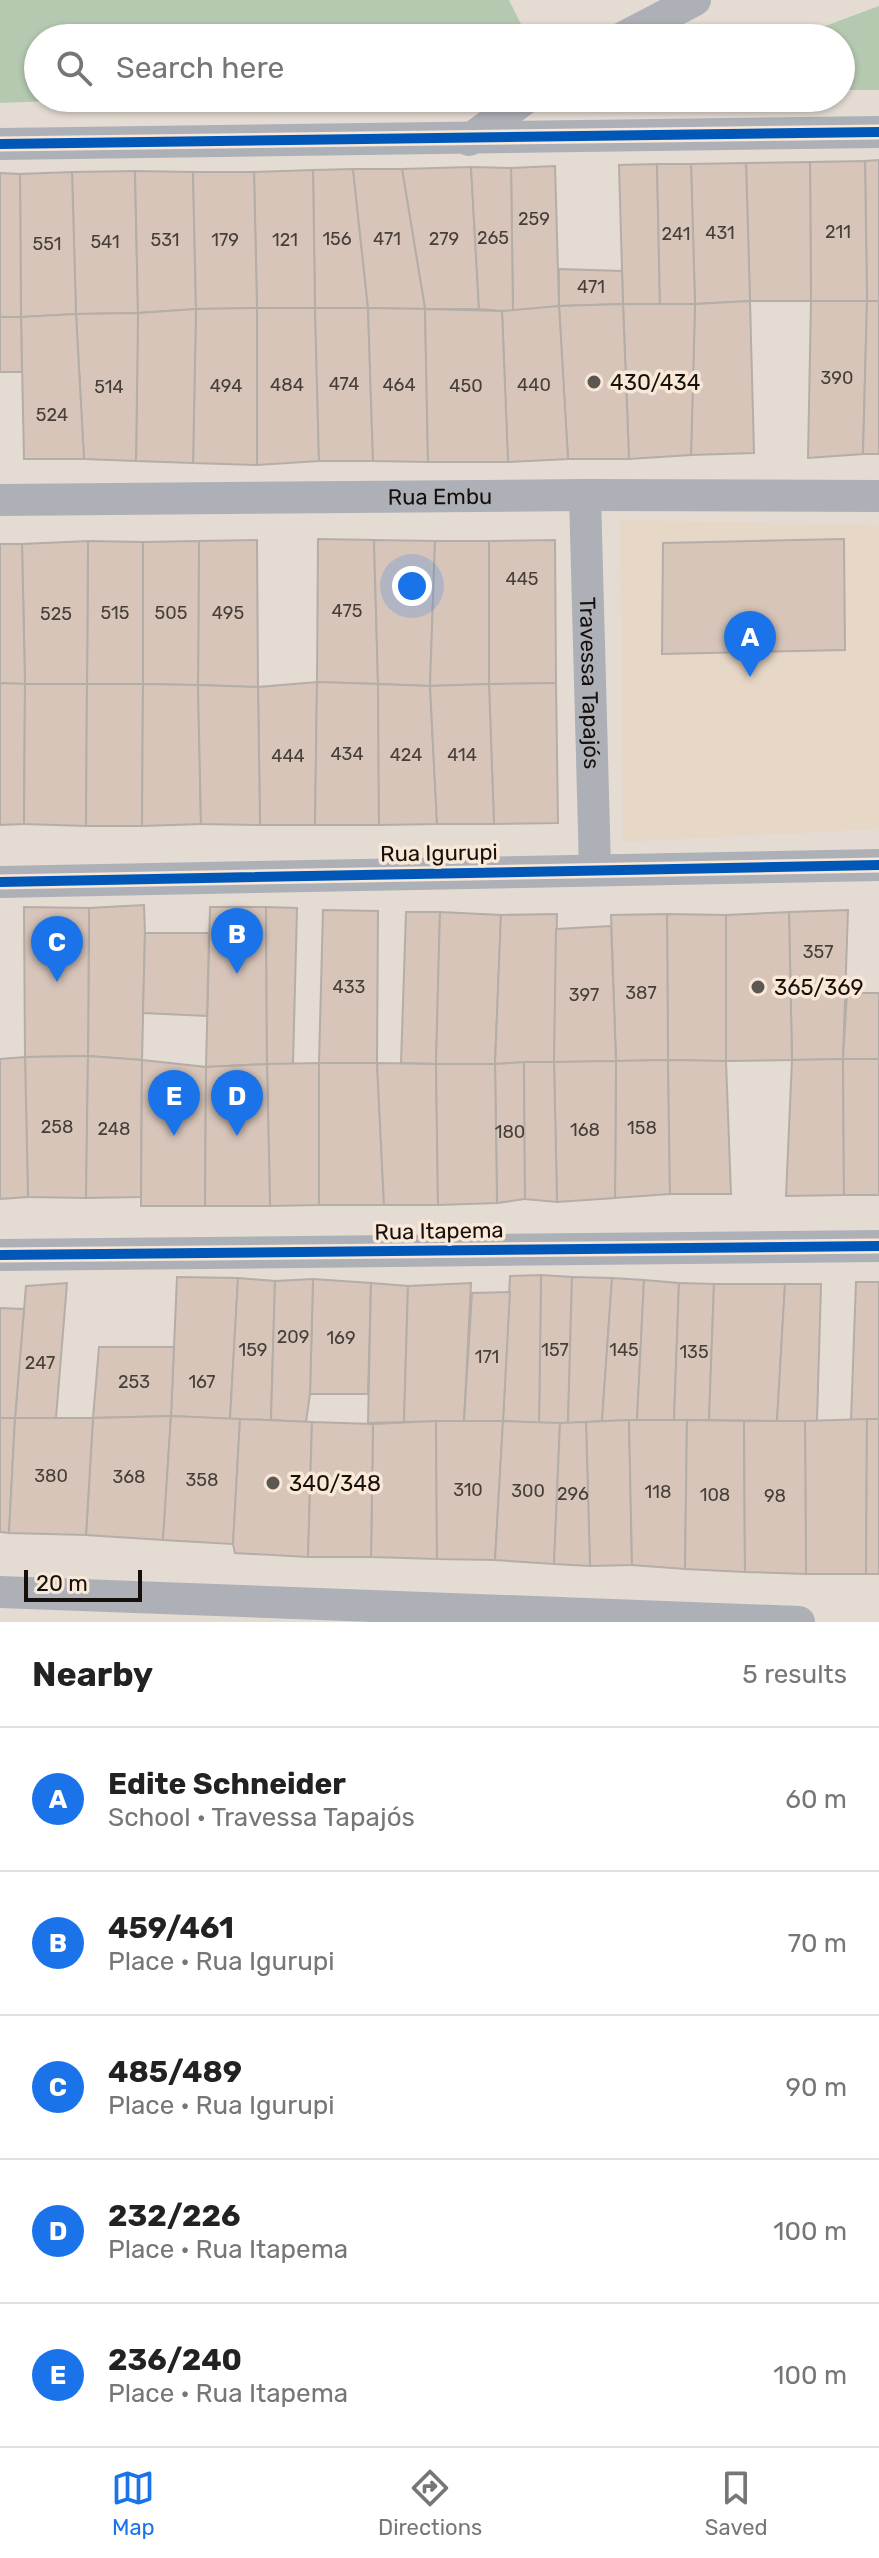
<!DOCTYPE html>
<html lang="en">
<head>
<meta charset="utf-8">
<style>
	body { margin:0; font-family:Rubik,sans-serif; background:#f6f6f6; color:#222 }
	.scale { position:absolute; left:24px; bottom:20px; width:118px; box-sizing:border-box; padding-left:8px; border:4px solid #15100b; border-top:0; font-size:22px; line-height:28px; white-space:nowrap; color:#15100b; -webkit-text-stroke:6px #f9e8d8; paint-order:stroke }
	.you { position:absolute; left:412px; top:586px; width:28px; height:28px; margin:-20px; border:6px solid #fff; border-radius:50%; background:#1a73e8; box-shadow:0 0 0 12px #1a73e833 }
	.badge { display:grid; place-items:center; width:52px; height:52px; border-radius:50%; background:#1a73e8; color:#fff; font-size:26px; font-weight:700 }
	.pin { position:absolute; translate:-50% -66px; filter:drop-shadow(0 2px 4px #0008) }
	.pin::after { content:''; position:absolute; top:42px; width:28px; height:24px; background:inherit; clip-path:polygon(0 0,100% 0,50% 100%) }
	.list { margin:0; padding:0; list-style:none }
	h2 { display:flex; justify-content:space-between; align-items:center; height:104px; margin:0; padding:0 32px; font-size:34px }
	h2 small { font-size:26px; font-weight:400; color:#767676 }
	.list li { display:grid; grid-template-columns:52px 1fr auto; gap:24px; align-items:center; box-sizing:border-box; height:144px; padding:0 32px; border-top:2px solid #e0e0e0 }
	.list b { display:block; font-size:30px; white-space:nowrap }
	.list p { margin:0; font-size:26px; white-space:nowrap; color:#767676 }
	.list em { font-size:26px; font-style:normal; color:#767676 }
	.icon { flex:none; width:44px; height:44px; fill:none; stroke:currentColor; stroke-width:2; stroke-linecap:round; stroke-linejoin:round }
	.map { position:relative; flex:none; width:879px; height:1622px; overflow:hidden }
	.search { position:absolute; background:#fff; box-shadow:0 2px 6px #0004; left:24px; right:24px; top:24px; height:88px; display:flex; align-items:center; gap:20px; box-sizing:border-box; padding:0 28px; border-radius:44px; color:#767676; font-size:30px }
	.sheet { height:824px; background:#fff }
	nav { display:flex; justify-content:space-around; align-items:center; box-sizing:border-box; height:112px; border-top:2px solid #e0e0e0; background:#fff; font-size:22px; color:#767676 }
	nav a { display:grid; justify-items:center; gap:4px }
	nav .on { color:#1a73e8 }
	.map>svg:first-child { display:block }
	.built { fill:#e7d7c7 }
	.green { fill:#b4c9b0 }
	.building { fill:#d7c5ba; stroke:#b5ada7; stroke-width:2 }
	.lines { fill:none; stroke-linecap:round; stroke-linejoin:round }
	.street { stroke:#aeb0b7; stroke-width:32 }
	.cycleway-casing { stroke:#f9e8d8; stroke-width:15 }
	.cycleway { stroke:#0057b8; stroke-width:10 }
	.poi-dot { fill:#5d5751; stroke:#f9e8d8; stroke-width:3 }
	.labels { text-anchor:middle; dominant-baseline:central; stroke-width:7; stroke-linejoin:round; paint-order:stroke }
	.number-label { font-size:18px; fill:#463e38 }
	.poi-label { font-size:22px; fill:#15100b; stroke:#f9e8d8; text-anchor:start }
	.street-label { font-size:22px; fill:#15100b; stroke:#f9e8d8 }
</style>
</head>
<body>
<div class="map">
<svg width="879" height="1622" viewBox="0 0 879 1622">
	<rect width="100%" height="100%" fill="#e4dbd3"/>
	<path class="built" d="M620 520 879 525V829L623 842Z"/>
	<g class="green">
		<path d="M0 0H509L528 38H38V98H123L0 103Z"/>
		<path d="M879 6V90H841V38H793Z"/>
	</g>
	<g class="building">
		<path d="M879 160V301H867L865 161Z"/>
		<path d="M865 161 867 301H811L810 162Z"/>
		<path d="M810 162 811 301H750L746 163Z"/>
		<path d="M746 163 750 301 695 304 691 164Z"/>
		<path d="M657 164 660 306 623 304 619 165Z"/>
		<path d="M657 164H691L695 304 660 306Z"/>
		<path d="M555 166 559 306 513 312 511 168Z"/>
		<path d="M471 167 479 309H425L402 169Z"/>
		<path d="M471 167 511 168 513 312 479 309Z"/>
		<path d="M353 169 368 308H315L313 170Z"/>
		<path d="M353 169H402L425 309 368 308Z"/>
		<path d="M313 170 315 308H257L254 172Z"/>
		<path d="M135 171 138 313 76 314 72 172Z"/>
		<path d="M135 171 193 172 196 309 138 313Z"/>
		<path d="M72 172 76 314 21 317 20 174Z"/>
		<path d="M193 172H254L257 308 196 309Z"/>
		<path d="M0 173 20 174 21 317H0Z"/>
		<path d="M559 269 622 271 623 304 559 306Z"/>
		<path d="M750 301 754 453 691 455 695 304Z"/>
		<path d="M811 301H867L863 454 808 458Z"/>
		<path d="M867 301H879V454H863Z"/>
		<path d="M623 304H695L691 455 629 459Z"/>
		<path d="M623 304 629 459H568L559 306Z"/>
		<path d="M559 306 568 459 508 462 502 311Z"/>
		<path d="M257 308H315L319 461 257 465Z"/>
		<path d="M257 308V465L193 463 196 309Z"/>
		<path d="M315 308H368L373 461H319Z"/>
		<path d="M368 308 425 309 428 462 373 461Z"/>
		<path d="M196 309 193 463 136 461 138 313Z"/>
		<path d="M425 309 502 311 508 462H428Z"/>
		<path d="M138 313 136 461 84 459 76 314Z"/>
		<path d="M76 314 84 459H24L21 317Z"/>
		<path d="M0 317H21L22 372H0Z"/>
		<path d="M318 539 374 540 378 684 317 682Z"/>
		<path d="M844 539 845 650 662 654 663 543Z"/>
		<path d="M257 540 258 687 198 685 199 541Z"/>
		<path d="M374 540 435 541 430 686 378 684Z"/>
		<path d="M555 540 556 683 489 684V541Z"/>
		<path d="M88 541 143 542V684H87Z"/>
		<path d="M88 541 87 684H25L22 544Z"/>
		<path d="M199 541 198 685 143 684V542Z"/>
		<path d="M435 541H489V684L430 686Z"/>
		<path d="M0 544H22L25 684 0 683Z"/>
		<path d="M317 682 315 825H260L258 687Z"/>
		<path d="M317 682 378 684 379 825H315Z"/>
		<path d="M0 683 25 684 24 824 0 825Z"/>
		<path d="M556 683 558 823 494 824 489 684Z"/>
		<path d="M25 684H87L86 826 24 824Z"/>
		<path d="M87 684H143L142 826H86Z"/>
		<path d="M143 684 198 685 201 824 142 826Z"/>
		<path d="M378 684 430 686 437 824 379 825Z"/>
		<path d="M489 684 494 824H437L430 686Z"/>
		<path d="M198 685 258 687 260 825 201 824Z"/>
		<path d="M144 905 145 933 142 1060 88 1056 89 908Z"/>
		<path d="M24 907 89 908 88 1056 25 1057Z"/>
		<path d="M210 907H266L267 1064 206 1067Z"/>
		<path d="M266 907 297 908 293 1064H267Z"/>
		<path d="M323 910 378 911 377 1063H319Z"/>
		<path d="M848 910 843 1059 792 1060 789 912Z"/>
		<path d="M406 912H440L436 1064 401 1063Z"/>
		<path d="M440 912 501 915 495 1064H436Z"/>
		<path d="M789 912 792 1060 726 1061V915Z"/>
		<path d="M557 914 554 1062 495 1064 501 915Z"/>
		<path d="M667 914 726 915V1061L668 1060Z"/>
		<path d="M667 914 668 1060 616 1061 611 915Z"/>
		<path d="M611 926 616 1061 554 1062 556 929Z"/>
		<path d="M145 933H209L207 1016 143 1013Z"/>
		<path d="M847 993H879V1059H843Z"/>
		<path d="M88 1056 86 1198 28 1197 25 1057Z"/>
		<path d="M88 1056 142 1060 141 1197 86 1198Z"/>
		<path d="M25 1057 28 1197 0 1199V1059Z"/>
		<path d="M843 1059 844 1195 786 1196 792 1060Z"/>
		<path d="M843 1059H879V1195H844Z"/>
		<path d="M142 1060 206 1067 205 1206H141Z"/>
		<path d="M668 1060 670 1194 615 1198 616 1061Z"/>
		<path d="M668 1060 726 1061 731 1194H670Z"/>
		<path d="M616 1061 615 1198 557 1202 554 1062Z"/>
		<path d="M524 1062 525 1199 497 1203 495 1064Z"/>
		<path d="M524 1062H554L557 1202 525 1199Z"/>
		<path d="M319 1063V1205L270 1206 267 1064Z"/>
		<path d="M319 1063H377L384 1205H319Z"/>
		<path d="M377 1063 436 1064 438 1205H384Z"/>
		<path d="M267 1064 270 1206H205L206 1067Z"/>
		<path d="M436 1064H495L497 1203 438 1205Z"/>
		<path d="M541 1275 572 1277 568 1423H539Z"/>
		<path d="M541 1275 539 1423 503 1421 510 1276Z"/>
		<path d="M177 1277 238 1278 230 1419 171 1416Z"/>
		<path d="M572 1277 612 1278 602 1421 568 1423Z"/>
		<path d="M238 1278 275 1281 271 1420 230 1419Z"/>
		<path d="M612 1278 644 1280 637 1420 602 1421Z"/>
		<path d="M313 1279 371 1283 368 1394H310Z"/>
		<path d="M313 1279 310 1394 306 1422 271 1420 275 1281Z"/>
		<path d="M644 1280 679 1283 674 1420H637Z"/>
		<path d="M856 1282H879V1419L851 1420Z"/>
		<path d="M67 1283 56 1418H15L26 1286Z"/>
		<path d="M371 1283 408 1286 404 1422 368 1423Z"/>
		<path d="M471 1283 464 1421 404 1422 408 1286Z"/>
		<path d="M679 1283 714 1284 709 1420H674Z"/>
		<path d="M714 1284H785L777 1421 709 1420Z"/>
		<path d="M785 1284H821L817 1421H777Z"/>
		<path d="M510 1292 503 1421H464L472 1293Z"/>
		<path d="M0 1308 24 1309 15 1418H0Z"/>
		<path d="M99 1347H174L171 1416 93 1418Z"/>
		<path d="M171 1416 163 1540 86 1535 93 1418Z"/>
		<path d="M171 1416 240 1419 233 1544 163 1540Z"/>
		<path d="M0 1418H15L9 1533 0 1532Z"/>
		<path d="M15 1418H93L86 1535 9 1533Z"/>
		<path d="M240 1419 312 1422 308 1557 235 1553 233 1544Z"/>
		<path d="M867 1419 866 1574H806L805 1421Z"/>
		<path d="M867 1419H879V1574H866Z"/>
		<path d="M629 1420 632 1565 590 1566 586 1422Z"/>
		<path d="M629 1420H687L685 1569 632 1565Z"/>
		<path d="M687 1420 744 1421 745 1572 685 1569Z"/>
		<path d="M436 1421 437 1559 371 1557 373 1424Z"/>
		<path d="M436 1421H503L495 1560 437 1559Z"/>
		<path d="M503 1421 560 1423 554 1564 495 1560Z"/>
		<path d="M744 1421H805L806 1574 745 1572Z"/>
		<path d="M312 1422 373 1424 371 1557H308Z"/>
		<path d="M586 1422 590 1566 554 1564 560 1423Z"/>
	</g>
	<g class="lines">
		<g class="street">
			<path d="M622 38 695 0"/>
			<path d="M469 140 526 98"/>
			<path d="M0 144 879 132"/>
			<path id="s1" d="M585 495 595 869"/>
			<path id="s2" d="M0 500 585 495 879 496"/>
			<path d="M0 882 879 865"/>
			<path d="M0 1255 879 1246"/>
			<path d="M0 1592 799 1622"/>
		</g>
		<defs>
			<g id="cycleway">
				<path d="M0 144 879 132"/>
				<path d="M0 882 879 865"/>
				<path d="M0 1255 879 1246"/>
			</g>
		</defs>
		<use href="#cycleway" class="cycleway-casing"/>
		<use href="#cycleway" class="cycleway"/>
	</g>
	<g class="poi-dot">
		<circle cx="594" cy="382" r="8"/>
		<circle cx="758" cy="987" r="8"/>
		<circle cx="273" cy="1483" r="8"/>
	</g>
	<g class="labels">
		<g class="number-label">
			<text x="534" y="219">259</text>
			<text x="838" y="232">211</text>
			<text x="720" y="233">431</text>
			<text x="676" y="234">241</text>
			<text x="493" y="238">265</text>
			<text x="337" y="239">156</text>
			<text x="387" y="239">471</text>
			<text x="444" y="239">279</text>
			<text x="165" y="240">531</text>
			<text x="225" y="240">179</text>
			<text x="285" y="240">121</text>
			<text x="105" y="242">541</text>
			<text x="47" y="244">551</text>
			<text x="591" y="287">471</text>
			<text x="837" y="378">390</text>
			<text x="344" y="384">474</text>
			<text x="287" y="385">484</text>
			<text x="399" y="385">464</text>
			<text x="534" y="385">440</text>
			<text x="226" y="386">494</text>
			<text x="466" y="386">450</text>
			<text x="109" y="387">514</text>
			<text x="52" y="415">524</text>
			<text x="522" y="579">445</text>
			<text x="347" y="611">475</text>
			<text x="115" y="613">515</text>
			<text x="171" y="613">505</text>
			<text x="228" y="613">495</text>
			<text x="56" y="614">525</text>
			<text x="347" y="754">434</text>
			<text x="406" y="755">424</text>
			<text x="462" y="755">414</text>
			<text x="288" y="756">444</text>
			<text x="818" y="952">357</text>
			<text x="349" y="987">433</text>
			<text x="641" y="993">387</text>
			<text x="584" y="995">397</text>
			<text x="57" y="1127">258</text>
			<text x="642" y="1128">158</text>
			<text x="114" y="1129">248</text>
			<text x="585" y="1130">168</text>
			<text x="510" y="1132">180</text>
			<text x="293" y="1337">209</text>
			<text x="341" y="1338">169</text>
			<text x="253" y="1350">159</text>
			<text x="555" y="1350">157</text>
			<text x="624" y="1350">145</text>
			<text x="694" y="1352">135</text>
			<text x="487" y="1357">171</text>
			<text x="40" y="1363">247</text>
			<text x="134" y="1382">253</text>
			<text x="202" y="1382">167</text>
			<text x="51" y="1476">380</text>
			<text x="129" y="1477">368</text>
			<text x="202" y="1480">358</text>
			<text x="468" y="1490">310</text>
			<text x="528" y="1491">300</text>
			<text x="658" y="1492">118</text>
			<text x="573" y="1494">296</text>
			<text x="715" y="1495">108</text>
			<text x="775" y="1496">98</text>
		</g>
		<g class="poi-label">
			<text x="610" y="382">430/434</text>
			<text x="774" y="987">365/369</text>
			<text x="289" y="1483">340/348</text>
		</g>
		<g class="street-label">
			<text stroke="none"><textPath href="#s2" startOffset="440">Rua Embu</textPath></text>
			<text stroke="none"><textPath href="#s1" startOffset="188">Travessa Tapajós</textPath></text>
			<text transform="translate(439 853) rotate(-1)">Rua Igurupi</text>
			<text transform="translate(439 1231) rotate(-1)">Rua Itapema</text>
		</g>
	</g>
</svg>
<div class="scale">20 m</div>
<div class="you"></div>
<div class="pin badge" style="left:750px;top:677px">A</div>
<div class="pin badge" style="left:237px;top:974px">B</div>
<div class="pin badge" style="left:57px;top:982px">C</div>
<div class="pin badge" style="left:237px;top:1136px">D</div>
<div class="pin badge" style="left:174px;top:1136px">E</div>
<div class="search"><svg class="icon" aria-label="search" viewBox="0 0 24 24"><circle cx="10" cy="10" r="6"/><path d="M15 15l6 6"/></svg>Search here</div>
</div>
<section class="sheet">
<h2>Nearby<small>5 results</small></h2>
<ul class="list">
<li><span class="badge">A</span><div><b>Edite Schneider</b><p>School · Travessa Tapajós</p></div><em>60 m</em></li>
<li><span class="badge">B</span><div><b>459/461</b><p>Place · Rua Igurupi</p></div><em>70 m</em></li>
<li><span class="badge">C</span><div><b>485/489</b><p>Place · Rua Igurupi</p></div><em>90 m</em></li>
<li><span class="badge">D</span><div><b>232/226</b><p>Place · Rua Itapema</p></div><em>100 m</em></li>
<li><span class="badge">E</span><div><b>236/240</b><p>Place · Rua Itapema</p></div><em>100 m</em></li>
</ul>
</section>
<nav>
<a class="on"><svg class="icon" aria-label="map" viewBox="0 0 24 24"><path d="M3 6l6-2 6 2 6-2v14l-6 2-6-2-6 2zM9 4v14M15 6v14"/></svg>Map</a>
<a><svg class="icon" aria-label="directions" viewBox="0 0 24 24"><path d="M12 3l9 9-9 9-9-9zM9 14v-3h6M13 9l2 2-2 2"/></svg>Directions</a>
<a><svg class="icon" aria-label="saved" viewBox="0 0 24 24"><path d="M7 4h10v16l-5-4-5 4z"/></svg>Saved</a>
</nav>
</body>
</html>
